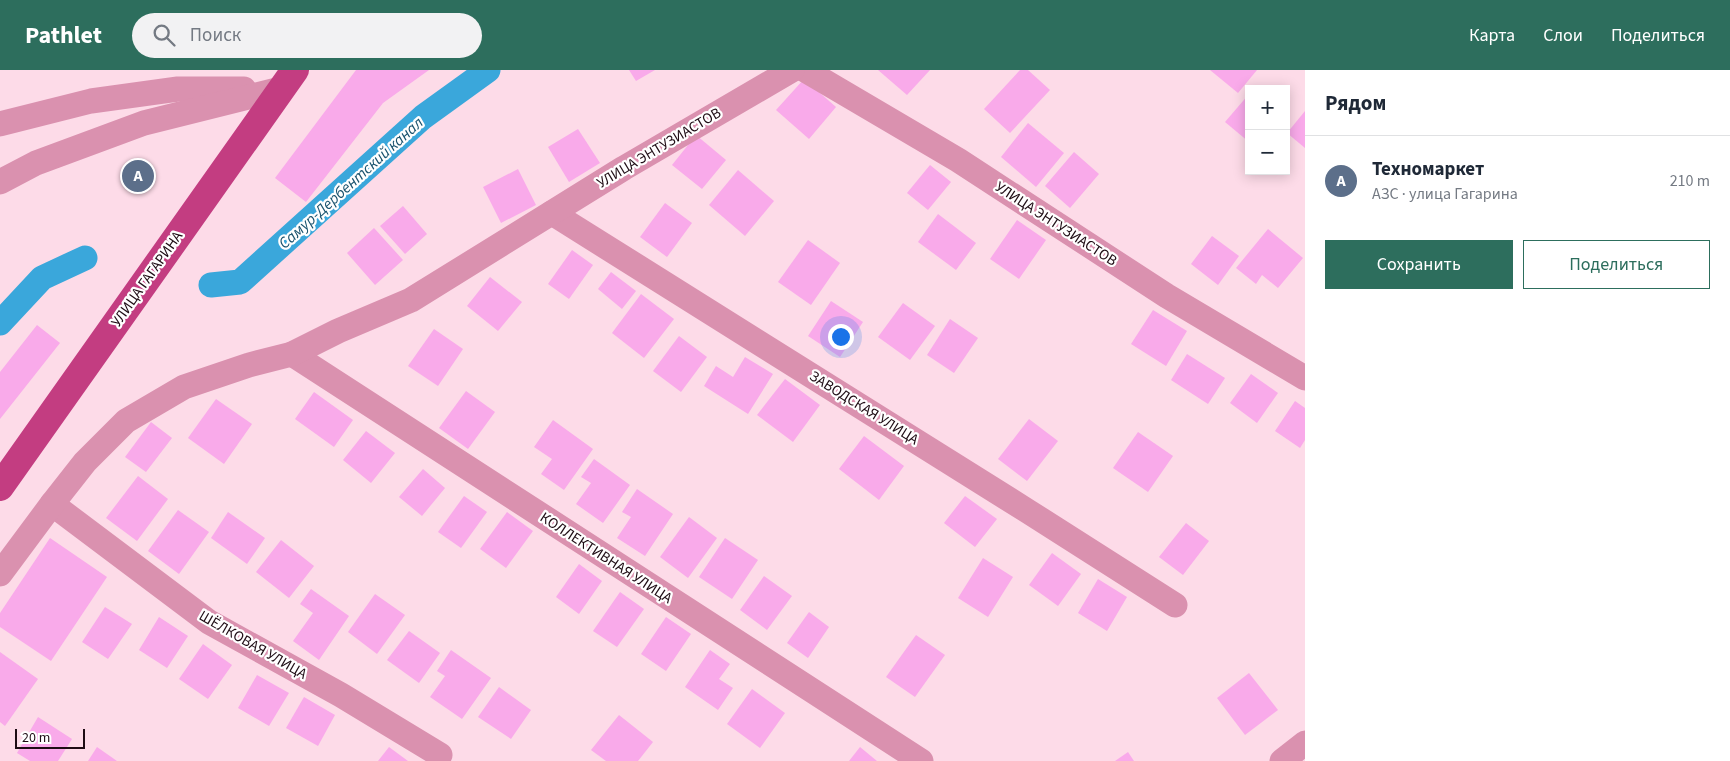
<!DOCTYPE html>
<html lang="ru">
<head>
<meta charset="utf-8">
<style>
	body { margin:0; font-family:"Source Sans 3",sans-serif; background:#f2f2f3; color:#1f2937 }
	.controls { position:absolute; right:15px; top:15px; display:grid; overflow:hidden; border-radius:0px; box-shadow:0 2px 12px #0003 }
	.controls button { width:45px; height:45px; display:grid; place-items:center; padding:0; border:0; border-bottom:1px solid #e0e1e3; background:#fff; color:#1f2937; font:25px sans-serif }
	.scale { position:absolute; left:15px; bottom:12px; width:70px; box-sizing:border-box; padding-left:5px; border:2px solid #1e0c14; border-top:0; font-size:14px; line-height:18px; white-space:nowrap; color:#1e0c14; -webkit-text-stroke:4px #fff; paint-order:stroke }
	.you { position:absolute; left:840px; top:266px; width:18px; height:18px; margin:-12px; border:4px solid #fff; border-radius:50%; background:#1a73e8; box-shadow:0 0 0 8px #1a73e833 }
	.badge { display:grid; place-items:center; width:32px; height:32px; border-radius:50%; background:#2d6e5d; color:#fff; font-size:16px; font-weight:700 }
	.pin { position:absolute; translate:-50% -50%; border:2px solid #fff; box-shadow:0 1px 5px #0006 }
	.list { margin:0; padding:0; list-style:none }
	h2 { display:flex; justify-content:space-between; align-items:center; height:65px; margin:0; padding:0 20px; font-size:21px }
	h2 small { font-size:16px; font-weight:400; color:#747a83 }
	.list li { display:grid; grid-template-columns:32px 1fr auto; gap:15px; align-items:center; box-sizing:border-box; height:90px; padding:0 20px; border-top:1px solid #e0e1e3 }
	.list b { display:block; font-size:19px; white-space:nowrap }
	.list p { margin:0; font-size:16px; white-space:nowrap; color:#747a83 }
	.list em { font-size:16px; font-style:normal; color:#747a83 }
	.actions { display:flex; gap:10px; padding:15px 20px }
	.actions a { flex:1; padding:11px 0; border:1px solid #2d6e5d; border-radius:0px; text-align:center; font-size:18px; color:#2d6e5d }
	.actions .main { background:#2d6e5d; color:#fff }
	.icon { flex:none; width:28px; height:28px; fill:none; stroke:currentColor; stroke-width:2; stroke-linecap:round; stroke-linejoin:round }
	.map { position:relative; flex:none; width:1305px; height:691px; overflow:hidden }
	header { display:flex; align-items:center; gap:30px; box-sizing:border-box; height:70px; padding:0 25px; background:#2d6e5d; color:#fff }
	header strong { font-size:24px }
	nav { display:flex; gap:28px; margin-inline-start:auto; font-size:18px }
	.search { width:350px; height:45px; background:#f2f2f3; display:flex; align-items:center; gap:12px; box-sizing:border-box; padding:0 18px; border-radius:28px; color:#747a83; font-size:19px }
	main { display:flex }
	aside { flex:1; background:#fff }
	.map>svg:first-child { display:block }
	.lines { fill:none; stroke-linecap:round; stroke-linejoin:round }
	.canal { stroke:#3aa7db; stroke-width:25 }
	.building { fill:#f9aaea }
	.minor { stroke:#da91af; stroke-width:25 }
	.major { stroke:#c33d81; stroke-width:28 }
	.labels { text-anchor:middle; dominant-baseline:central; stroke-width:4.5; stroke-linejoin:round; paint-order:stroke }
	.street-label { font-size:15px; fill:#1e0c14; stroke:#fff }
	.water-label { font-size:16px; font-style:italic; fill:#19526d; stroke:#fff }
</style>
</head>
<body>
<header>
<strong>Pathlet</strong>
<div class="search"><svg class="icon" aria-label="search" viewBox="0 0 24 24"><circle cx="10" cy="10" r="6"/><path d="M15 15l6 6"/></svg>Поиск</div>
<nav><a>Карта</a><a>Слои</a><a>Поделиться</a></nav>
</header>
<main>
<div class="map">
<svg width="1305" height="691" viewBox="0 0 1305 691">
	<rect width="100%" height="100%" fill="#fddbe8"/>
	<g class="lines">
		<g class="canal">
			<path d="M211 215 240 212 423 47 488 0"/>
			<path d="M0 253 42 208 85 188"/>
		</g>
	</g>
	<g class="building">
		<path d="M356 0H429L383 33 306 132 275 108Z"/>
		<path d="M629 0H655L636 11Z"/>
		<path d="M878 0H930L907 25Z"/>
		<path d="M1020 0H1028L1050 20 1010 63 984 39Z"/>
		<path d="M1210 0H1257L1238 23Z"/>
		<path d="M804 9 836 37 809 69 776 40Z"/>
		<path d="M1249 24V72L1225 52Z"/>
		<path d="M1305 41V78L1287 63Z"/>
		<path d="M1028 53 1064 83 1036 117 1001 87Z"/>
		<path d="M578 59 600 93 569 112 548 77Z"/>
		<path d="M696 65 726 90 702 119 672 95Z"/>
		<path d="M1074 82 1099 104 1070 138 1045 116Z"/>
		<path d="M930 95 951 112 928 140 907 123Z"/>
		<path d="M518 99 536 135 501 153 483 117Z"/>
		<path d="M738 100 774 131 745 166 709 135Z"/>
		<path d="M665 133 692 153 667 187 640 167Z"/>
		<path d="M403 136 427 164 405 184 380 156Z"/>
		<path d="M938 144 976 173 956 200 918 172Z"/>
		<path d="M1017 150 1046 170 1019 209 990 189Z"/>
		<path d="M374 158 403 190 375 215 347 183Z"/>
		<path d="M1268 159 1303 188 1278 218 1262 205 1256 214 1236 198Z"/>
		<path d="M1212 166 1239 186 1218 215 1191 194Z"/>
		<path d="M808 170 840 193 811 235 778 212Z"/>
		<path d="M572 180 593 195 569 229 548 214Z"/>
		<path d="M611 202 636 221 622 239 598 219Z"/>
		<path d="M490 207 522 232 498 261 467 236Z"/>
		<path d="M641 224 674 249 644 288 612 263Z"/>
		<path d="M831 231 863 252 840 287 808 266Z"/>
		<path d="M903 233 935 256 910 290 878 267Z"/>
		<path d="M1153 240 1187 261 1166 296 1131 274Z"/>
		<path d="M950 249 978 268 954 303 927 285Z"/>
		<path d="M37 255 60 273 0 349V302Z"/>
		<path d="M434 259 463 279 438 316 408 296Z"/>
		<path d="M679 266 707 287 681 322 653 301Z"/>
		<path d="M1187 284 1225 308 1208 334 1171 310Z"/>
		<path d="M745 287 773 304 748 344 704 316 716 296 733 307Z"/>
		<path d="M1251 304 1278 323 1257 353 1230 333Z"/>
		<path d="M785 309 820 335 793 372 757 345Z"/>
		<path d="M466 321 495 342 468 379 439 358Z"/>
		<path d="M314 322 353 350 334 377 295 349Z"/>
		<path d="M216 329 252 354 224 394 188 368Z"/>
		<path d="M1295 331 1305 338V370L1300 378 1275 361Z"/>
		<path d="M1029 349 1058 371 1027 411 998 389Z"/>
		<path d="M553 350 593 379 564 420 541 404 552 389 534 377Z"/>
		<path d="M151 352 172 368 146 402 125 387Z"/>
		<path d="M366 361 395 383 371 413 343 390Z"/>
		<path d="M1138 362 1173 386 1148 422 1113 398Z"/>
		<path d="M864 366 904 396 879 430 839 399Z"/>
		<path d="M594 389 630 415 603 453 576 434 591 413 581 407Z"/>
		<path d="M423 399 445 418 422 446 399 427Z"/>
		<path d="M138 406 168 429 137 471 106 448Z"/>
		<path d="M637 419 673 444 645 486 617 468 631 447 622 442Z"/>
		<path d="M464 426 487 442 461 478 438 462Z"/>
		<path d="M965 426 997 449 975 477 944 453Z"/>
		<path d="M178 440 209 462 179 504 148 481Z"/>
		<path d="M228 442 265 468 247 494 211 468Z"/>
		<path d="M507 442 533 461 506 498 480 479Z"/>
		<path d="M689 447 717 468 688 508 660 487Z"/>
		<path d="M1186 453 1209 471 1183 505 1159 487Z"/>
		<path d="M50 468 107 507 51 591 0 557V543Z"/>
		<path d="M725 468 758 490 732 529 699 507Z"/>
		<path d="M281 470 314 496 289 528 256 502Z"/>
		<path d="M1052 483 1081 504 1058 536 1029 515Z"/>
		<path d="M983 488 1013 507 988 547 958 528Z"/>
		<path d="M579 494 602 511 579 544 556 527Z"/>
		<path d="M764 506 792 526 767 560 740 540Z"/>
		<path d="M1098 509 1127 527 1107 561 1078 543Z"/>
		<path d="M311 519 349 546 319 590 293 571 313 543 300 534Z"/>
		<path d="M620 522 644 539 617 577 593 561Z"/>
		<path d="M375 524 405 545 377 584 348 562Z"/>
		<path d="M105 537 132 554 108 589 82 572Z"/>
		<path d="M809 542 829 557 808 588 787 573Z"/>
		<path d="M159 547 188 566 167 598 139 580Z"/>
		<path d="M666 547 691 564 666 601 641 584Z"/>
		<path d="M409 561 440 583 419 613 387 590Z"/>
		<path d="M916 565 945 585 915 627 886 607Z"/>
		<path d="M203 574 232 595 208 629 179 609Z"/>
		<path d="M451 580 491 608 462 649 430 627 445 606 437 601Z"/>
		<path d="M710 580 730 594 719 609 733 618 718 640 685 617Z"/>
		<path d="M0 582 38 609 5 656 0 652Z"/>
		<path d="M1249 603 1278 640 1245 665 1217 628Z"/>
		<path d="M257 605 289 623 269 656 238 638Z"/>
		<path d="M499 617 531 640 511 669 478 647Z"/>
		<path d="M752 619 785 643 760 678 727 654Z"/>
		<path d="M304 627 335 645 318 676 286 658Z"/>
		<path d="M619 645 653 672 638 691H606L591 680Z"/>
		<path d="M38 647 72 669 58 691H30L17 683Z"/>
		<path d="M97 677 117 691H88Z"/>
		<path d="M389 677 408 691H378Z"/>
		<path d="M860 677 877 691H849Z"/>
		<path d="M1128 682 1134 691H1115Z"/>
	</g>
	<g class="lines">
		<g class="minor">
			<path d="M805 0 958 90 1167 226 1305 308"/>
			<path d="M0 54 91 31 178 19H244"/>
			<path d="M0 112 36 93 144 53 281 19"/>
			<path d="M552 143 1029 442 1175 535"/>
			<path d="M292 284 921 691"/>
			<path d="M52 434 209 552 341 625 440 685"/>
			<path d="M0 504 52 434 85 392 126 351 184 317 249 295 292 284 338 261 411 230 624 98 792 0"/>
			<path d="M1282 691 1305 673"/>
		</g>
		<path class="major" d="M0 417 295 0"/>
	</g>
	<g class="labels">
		<g class="street-label">
			<text transform="translate(659 78) rotate(-31)">УЛИЦА ЭНТУЗИАСТОВ</text>
			<text transform="translate(1056 154) rotate(33)">УЛИЦА ЭНТУЗИАСТОВ</text>
			<text transform="translate(147 209) rotate(-55)">УЛИЦА ГАГАРИНА</text>
			<text transform="translate(864 338) rotate(32)">ЗАВОДСКАЯ УЛИЦА</text>
			<text transform="translate(606 488) rotate(33)">КОЛЛЕКТИВНАЯ УЛИЦА</text>
			<text transform="translate(253 575) rotate(30)">ШЁЛКОВАЯ УЛИЦА</text>
		</g>
		<g class="water-label">
			<text transform="translate(351 113) rotate(-42)">Самур-Дербентский канал</text>
		</g>
	</g>
</svg>
<div class="controls">
<button>+</button>
<button>−</button>
</div>
<div class="scale">20 m</div>
<div class="you"></div>
<div class="pin badge" style="left:138px;top:106px;background:#5c6f8a">A</div>
</div>
<aside>
<h2>Рядом<small></small></h2>
<ul class="list">
<li><span class="badge" style="background:#5c6f8a">A</span><div><b>Техномаркет</b><p>АЗС · улица Гагарина</p></div><em>210 m</em></li>
</ul>
<div class="actions"><a class="main">Сохранить</a><a>Поделиться</a></div>
</aside>
</main>
</body>
</html>
